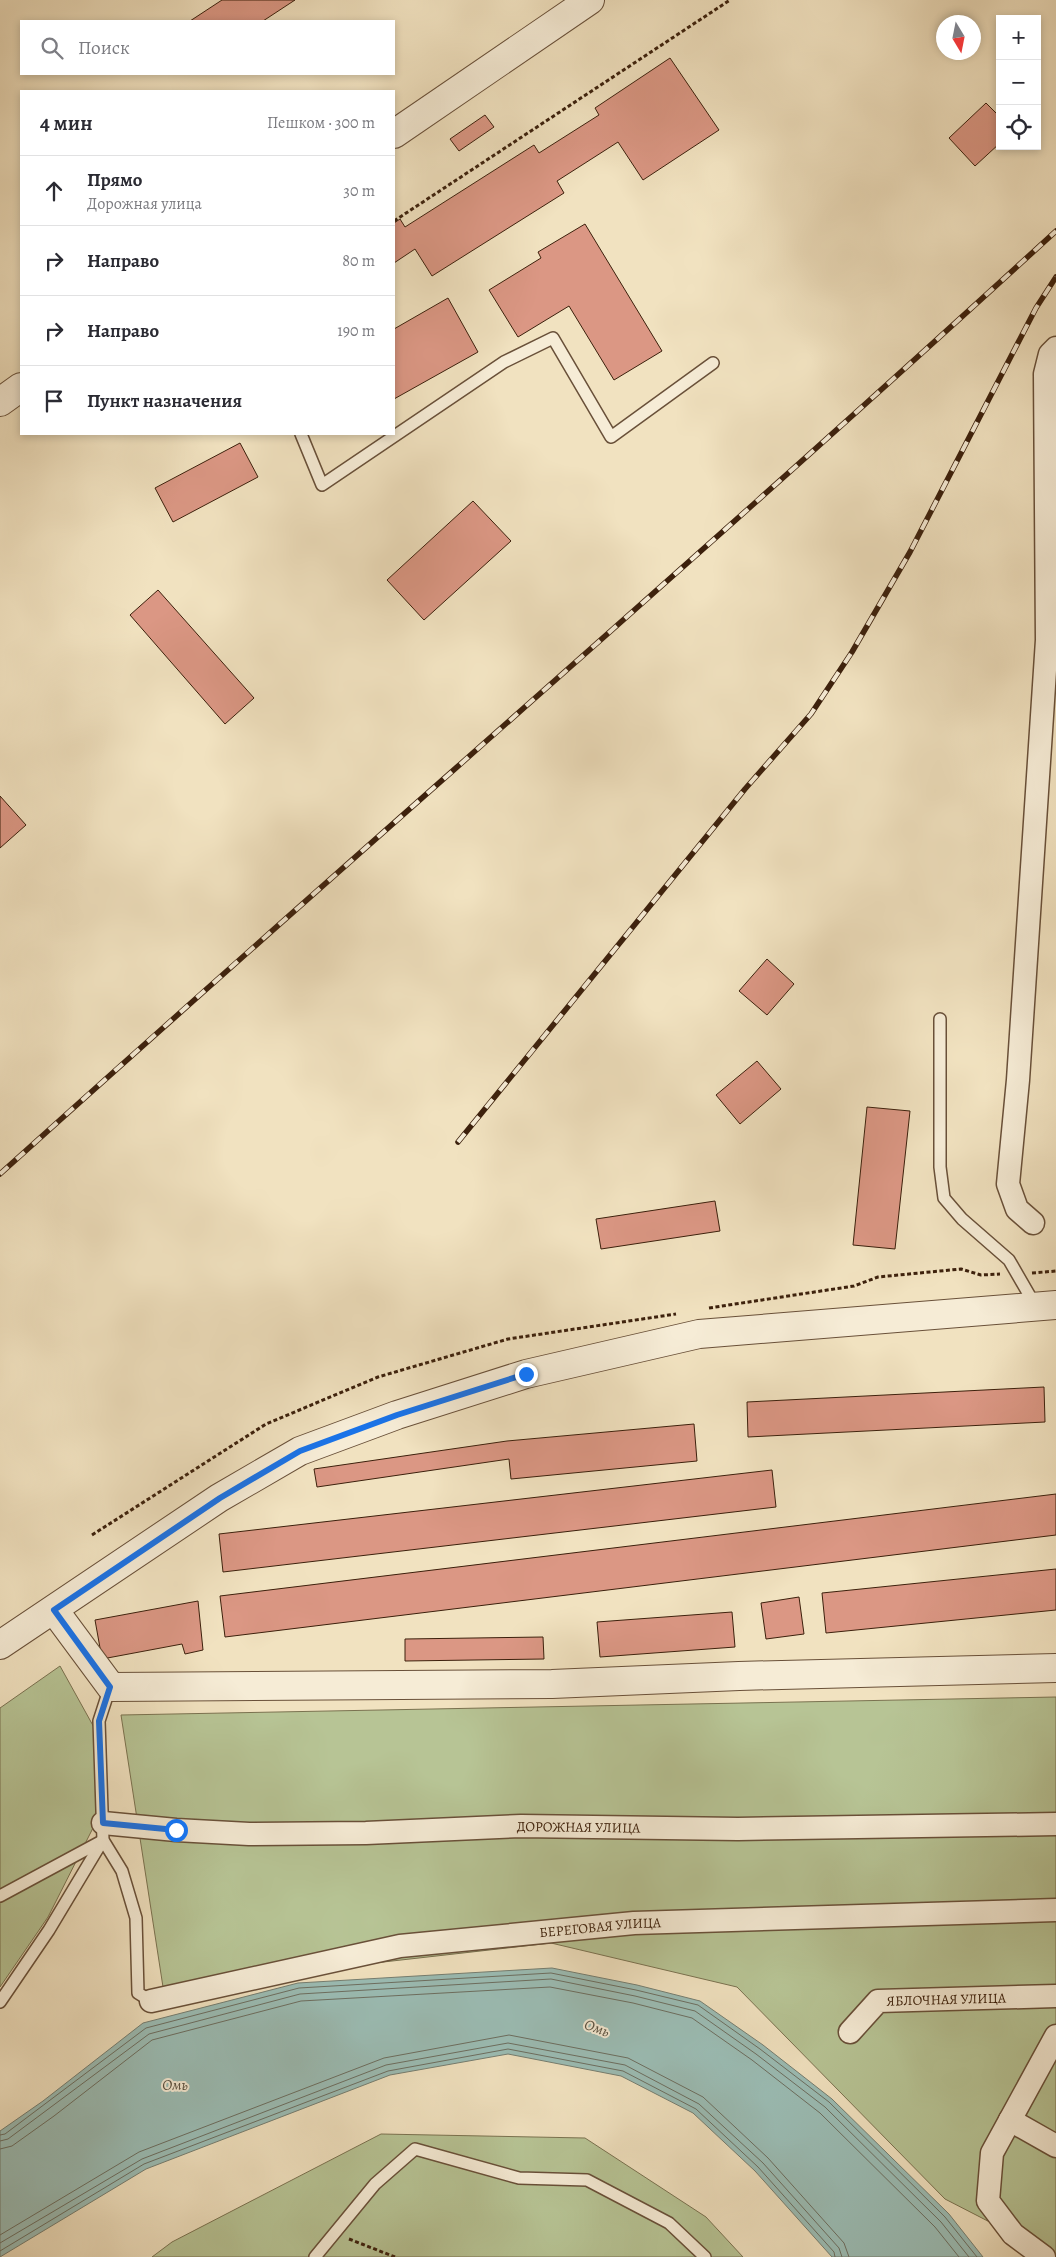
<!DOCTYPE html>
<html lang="ru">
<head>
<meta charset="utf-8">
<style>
	body { margin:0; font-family:Alegreya,serif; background:#f2f2f3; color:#2b2b33 }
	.controls { position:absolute; right:15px; top:15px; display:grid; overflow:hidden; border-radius:0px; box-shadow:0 2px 8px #0003 }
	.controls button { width:45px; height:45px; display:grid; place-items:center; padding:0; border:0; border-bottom:1px solid #e1e1e2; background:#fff; color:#2b2b33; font:25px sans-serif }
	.compass { position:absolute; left:936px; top:15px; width:45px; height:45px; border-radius:50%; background:#fff; box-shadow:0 2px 8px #0003; rotate:170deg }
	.stop { position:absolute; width:15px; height:15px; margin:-11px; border:4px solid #1a73e8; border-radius:50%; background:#fff }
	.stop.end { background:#1a73e8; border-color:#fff; box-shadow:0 1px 5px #0008 }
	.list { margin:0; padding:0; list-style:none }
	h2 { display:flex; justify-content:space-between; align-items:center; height:65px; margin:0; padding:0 20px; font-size:21px }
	h2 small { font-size:16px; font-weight:400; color:#7c7c81 }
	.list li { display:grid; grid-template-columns:32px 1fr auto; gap:15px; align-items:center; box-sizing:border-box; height:70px; padding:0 20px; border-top:1px solid #e1e1e2 }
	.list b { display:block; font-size:19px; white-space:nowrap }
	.list p { margin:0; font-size:16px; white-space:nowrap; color:#7c7c81 }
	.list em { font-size:16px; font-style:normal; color:#7c7c81 }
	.icon { flex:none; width:28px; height:28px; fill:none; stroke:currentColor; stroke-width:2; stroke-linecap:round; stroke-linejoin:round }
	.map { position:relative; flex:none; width:1056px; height:2257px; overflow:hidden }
	.search { position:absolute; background:#fff; box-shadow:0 2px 8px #0003; left:20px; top:20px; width:375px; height:55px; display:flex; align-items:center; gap:12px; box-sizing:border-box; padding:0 18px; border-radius:0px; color:#7c7c81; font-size:19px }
	.panel { position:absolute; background:#fff; box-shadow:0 2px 8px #0003; left:20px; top:90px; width:375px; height:345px; border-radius:0px }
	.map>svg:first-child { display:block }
	.green { fill:#b7c495; stroke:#7a7250 }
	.water { fill:#9bbdb5; stroke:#757e71 }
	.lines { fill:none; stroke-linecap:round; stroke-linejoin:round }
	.shore { stroke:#6c6e60; stroke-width:1 }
	.building { fill:#db9784; stroke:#3c200c }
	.service-casing { stroke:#695039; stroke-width:14 }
	.minor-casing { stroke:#695039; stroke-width:25 }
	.tertiary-casing { stroke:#695039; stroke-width:30 }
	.path { stroke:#3c200c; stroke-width:3; stroke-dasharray:4 2.5; stroke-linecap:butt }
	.service { stroke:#f6ecd6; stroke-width:11 }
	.minor { stroke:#f6ecd6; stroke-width:22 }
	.tertiary { stroke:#f6ecd6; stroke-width:28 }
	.rail-casing { stroke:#3c200c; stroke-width:5.5 }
	.rail { stroke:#f6ecd6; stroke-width:4; stroke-dasharray:11; stroke-linecap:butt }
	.route { stroke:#1a73e8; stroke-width:6 }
	.labels { text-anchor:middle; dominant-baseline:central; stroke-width:4; stroke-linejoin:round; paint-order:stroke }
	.street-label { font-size:14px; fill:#3c200c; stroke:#f6ecd6 }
	.water-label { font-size:15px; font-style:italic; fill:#584f3f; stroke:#f6ecd6 }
</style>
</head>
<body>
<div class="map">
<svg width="1056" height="2257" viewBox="0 0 1056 2257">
	<rect width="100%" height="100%" fill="#f1e2c0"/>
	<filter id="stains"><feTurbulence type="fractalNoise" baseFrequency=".004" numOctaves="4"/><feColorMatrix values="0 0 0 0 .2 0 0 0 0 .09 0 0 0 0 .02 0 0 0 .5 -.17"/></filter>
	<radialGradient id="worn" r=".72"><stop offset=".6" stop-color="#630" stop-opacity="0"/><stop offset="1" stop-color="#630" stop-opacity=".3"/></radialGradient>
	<g class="green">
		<path d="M60 1666 106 1749 94 1826 48 1917 0 1987V1708Z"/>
		<path d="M1056 1697V2257H1037L1013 2234 945 2199 737 1987 551 1943 163 1987 121 1715Z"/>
		<path d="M381 2134 585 2138 706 2217 743 2257H152L172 2242Z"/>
	</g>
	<path class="water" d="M552 1968 637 1985 700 2001 763 2045 832 2099 949 2214 983 2257H832L755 2171 693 2113 621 2076 508 2054 390 2075 146 2169 0 2257V2131L43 2101 143 2023 298 1983Z"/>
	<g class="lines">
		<g class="shore">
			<path d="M0 2135 5 2134 146 2028 299 1988 551 1973 636 1990 698 2005 760 2049 829 2102 945 2217 977 2257"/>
			<path d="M0 2141 8 2139 149 2034 300 1994 551 1979 635 1996 695 2011 756 2054 825 2107 941 2222 969 2257"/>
			<path d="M0 2149 12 2146 54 2116 152 2040 301 2001 550 1987 633 2003 692 2018 752 2060 820 2113 935 2227 959 2257"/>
			<path d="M0 2235 139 2152 384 2058 509 2035 628 2058 703 2097 768 2158 844 2243 849 2257"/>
			<path d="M0 2243 142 2159 386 2065 508 2043 625 2065 699 2104 763 2163 839 2248 842 2257"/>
			<path d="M0 2251 144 2164 388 2071 508 2049 623 2071 696 2109 758 2167 834 2252 835 2257"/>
		</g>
	</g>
	<g class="building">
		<path d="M222 0H295L263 21H190Z"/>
		<path d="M670 58 719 130 643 180 618 142 557 181 564 193 432 276 415 249 394 263V223L400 219 405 227 534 145 539 153 599 115 595 108Z"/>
		<path d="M986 103 1000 117V143L975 166 949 138Z"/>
		<path d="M485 115 494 127 459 151 450 139Z"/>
		<path d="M585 224 662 351 614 380 569 306 518 337 489 290 541 258 538 252Z"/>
		<path d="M448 298 478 352 394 399V329Z"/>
		<path d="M240 443 258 477 173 522 155 488Z"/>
		<path d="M473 501 511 541 424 620 387 580Z"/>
		<path d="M158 590 254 698 225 724 130 615Z"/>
		<path d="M0 796 26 825 0 848Z"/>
		<path d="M767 959 794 984 767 1015 739 991Z"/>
		<path d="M757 1061 781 1089 740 1124 716 1095Z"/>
		<path d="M867 1107 910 1111 895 1249 853 1245Z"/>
		<path d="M715 1201 720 1231 601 1249 596 1219Z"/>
		<path d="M1044 1387 1045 1422 748 1437 747 1402Z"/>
		<path d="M694 1424 697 1461 511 1479 509 1459 317 1487 314 1469 507 1441Z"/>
		<path d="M772 1470 776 1507 223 1572 219 1534Z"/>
		<path d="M1056 1494V1535L225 1637 220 1596Z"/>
		<path d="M1056 1569V1610L826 1633 822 1593Z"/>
		<path d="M799 1597 804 1634 766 1639 761 1603Z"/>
		<path d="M198 1601 203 1650 185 1654 182 1644 102 1659 95 1620Z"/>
		<path d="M732 1612 735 1647 600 1657 597 1622Z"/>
		<path d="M543 1637 544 1659 405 1661V1639Z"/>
	</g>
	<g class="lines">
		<defs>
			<g id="service">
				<path d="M301 434 322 485 504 362 553 338 611 437 713 363"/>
				<path d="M940 1019V1167L944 1198 962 1219 1009 1260 1035 1305"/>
				<path d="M110 1687 99 1721 103 1840 122 1871 136 1918 138 1993 151 2001"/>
				<path d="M0 1896 102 1841"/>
				<path d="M0 2002 49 1930 103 1840"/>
				<path d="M315 2257 375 2184 415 2149 519 2178 587 2180 669 2223 705 2257"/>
			</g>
			<g id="minor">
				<path d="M1033 1223 1017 1209 1008 1184 1018 1080 1047 640 1045 374 1050 354 1056 348"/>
				<path id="s1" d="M103 1823 176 1830 249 1834 366 1833 521 1826 738 1829 1056 1824"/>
				<path id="s2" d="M151 2001 400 1946 634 1923 1056 1910"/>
				<path id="s3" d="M850 2032 878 2001 1056 1996"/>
				<path d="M1010 2120 1056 2146"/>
				<path d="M1044 2257 1013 2234 988 2201 992 2153 1056 2036"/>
			</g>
			<g id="tertiary">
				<path d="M394 134 590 0"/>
				<path d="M0 402 21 387"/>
				<path d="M54 1610 111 1687 552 1684 739 1676 1056 1668"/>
				<path d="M0 1645 219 1498 300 1451 397 1415 526 1374 699 1334 1056 1305"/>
			</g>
		</defs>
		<use href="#service" class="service-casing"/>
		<use href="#minor" class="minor-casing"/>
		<use href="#tertiary" class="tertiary-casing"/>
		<g class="path">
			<path d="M394 221 730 0"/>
			<path d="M1032 1273 1056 1271"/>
			<path d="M709 1308 854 1286 878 1277 961 1269 981 1275 1000 1274"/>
			<path d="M92 1535 266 1424 378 1377 508 1339 676 1314"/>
			<path d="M349 2239 395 2257"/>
		</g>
		<use href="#service" class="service"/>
		<use href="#minor" class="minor"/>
		<use href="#tertiary" class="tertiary"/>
		<defs>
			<g id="rail">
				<path d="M458 1142 745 789 811 714 852 652 910 552 1036 308 1056 277"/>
				<path d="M0 1174C350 858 708 550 1056 231"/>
			</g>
		</defs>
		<use href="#rail" class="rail-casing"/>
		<use href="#rail" class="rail"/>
	</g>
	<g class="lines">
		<path class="route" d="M176 1830 103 1823 99 1721 110 1687 54 1610 220 1498 300 1451 397 1415 526 1374"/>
	</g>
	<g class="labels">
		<g class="street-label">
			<text stroke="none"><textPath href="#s1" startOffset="476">ДОРОЖНАЯ УЛИЦА</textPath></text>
			<text stroke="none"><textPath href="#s2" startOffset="456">БЕРЕГОВАЯ УЛИЦА</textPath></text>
			<text stroke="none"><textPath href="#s3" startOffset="110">ЯБЛОЧНАЯ УЛИЦА</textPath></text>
		</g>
		<g class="water-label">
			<text transform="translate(597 2028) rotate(20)">Омь</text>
			<text x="175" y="2085">Омь</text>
		</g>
	</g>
	<rect width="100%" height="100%" filter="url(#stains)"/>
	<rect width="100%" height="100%" fill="url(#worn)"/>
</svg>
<div class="controls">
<button>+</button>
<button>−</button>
<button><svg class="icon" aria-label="locate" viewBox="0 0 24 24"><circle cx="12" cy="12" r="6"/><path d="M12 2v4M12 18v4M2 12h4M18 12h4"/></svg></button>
</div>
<svg class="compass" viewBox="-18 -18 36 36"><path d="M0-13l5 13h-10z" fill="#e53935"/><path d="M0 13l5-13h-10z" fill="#7c7c81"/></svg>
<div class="stop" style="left:176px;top:1830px"></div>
<div class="stop end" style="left:526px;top:1374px"></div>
<div class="search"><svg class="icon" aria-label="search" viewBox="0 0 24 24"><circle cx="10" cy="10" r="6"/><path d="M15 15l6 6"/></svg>Поиск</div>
<section class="panel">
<h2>4 мин<small>Пешком · 300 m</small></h2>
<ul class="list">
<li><svg class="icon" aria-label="ahead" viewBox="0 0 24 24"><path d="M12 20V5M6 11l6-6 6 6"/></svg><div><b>Прямо</b><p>Дорожная улица</p></div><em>30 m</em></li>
<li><svg class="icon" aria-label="right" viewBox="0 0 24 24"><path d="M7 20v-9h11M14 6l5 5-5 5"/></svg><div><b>Направо</b></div><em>80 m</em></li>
<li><svg class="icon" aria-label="right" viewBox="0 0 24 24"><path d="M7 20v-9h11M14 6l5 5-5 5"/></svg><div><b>Направо</b></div><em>190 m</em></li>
<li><svg class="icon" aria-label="arrive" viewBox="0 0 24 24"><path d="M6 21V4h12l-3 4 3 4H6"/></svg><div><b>Пункт назначения</b></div></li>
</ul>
</section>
</div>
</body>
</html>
